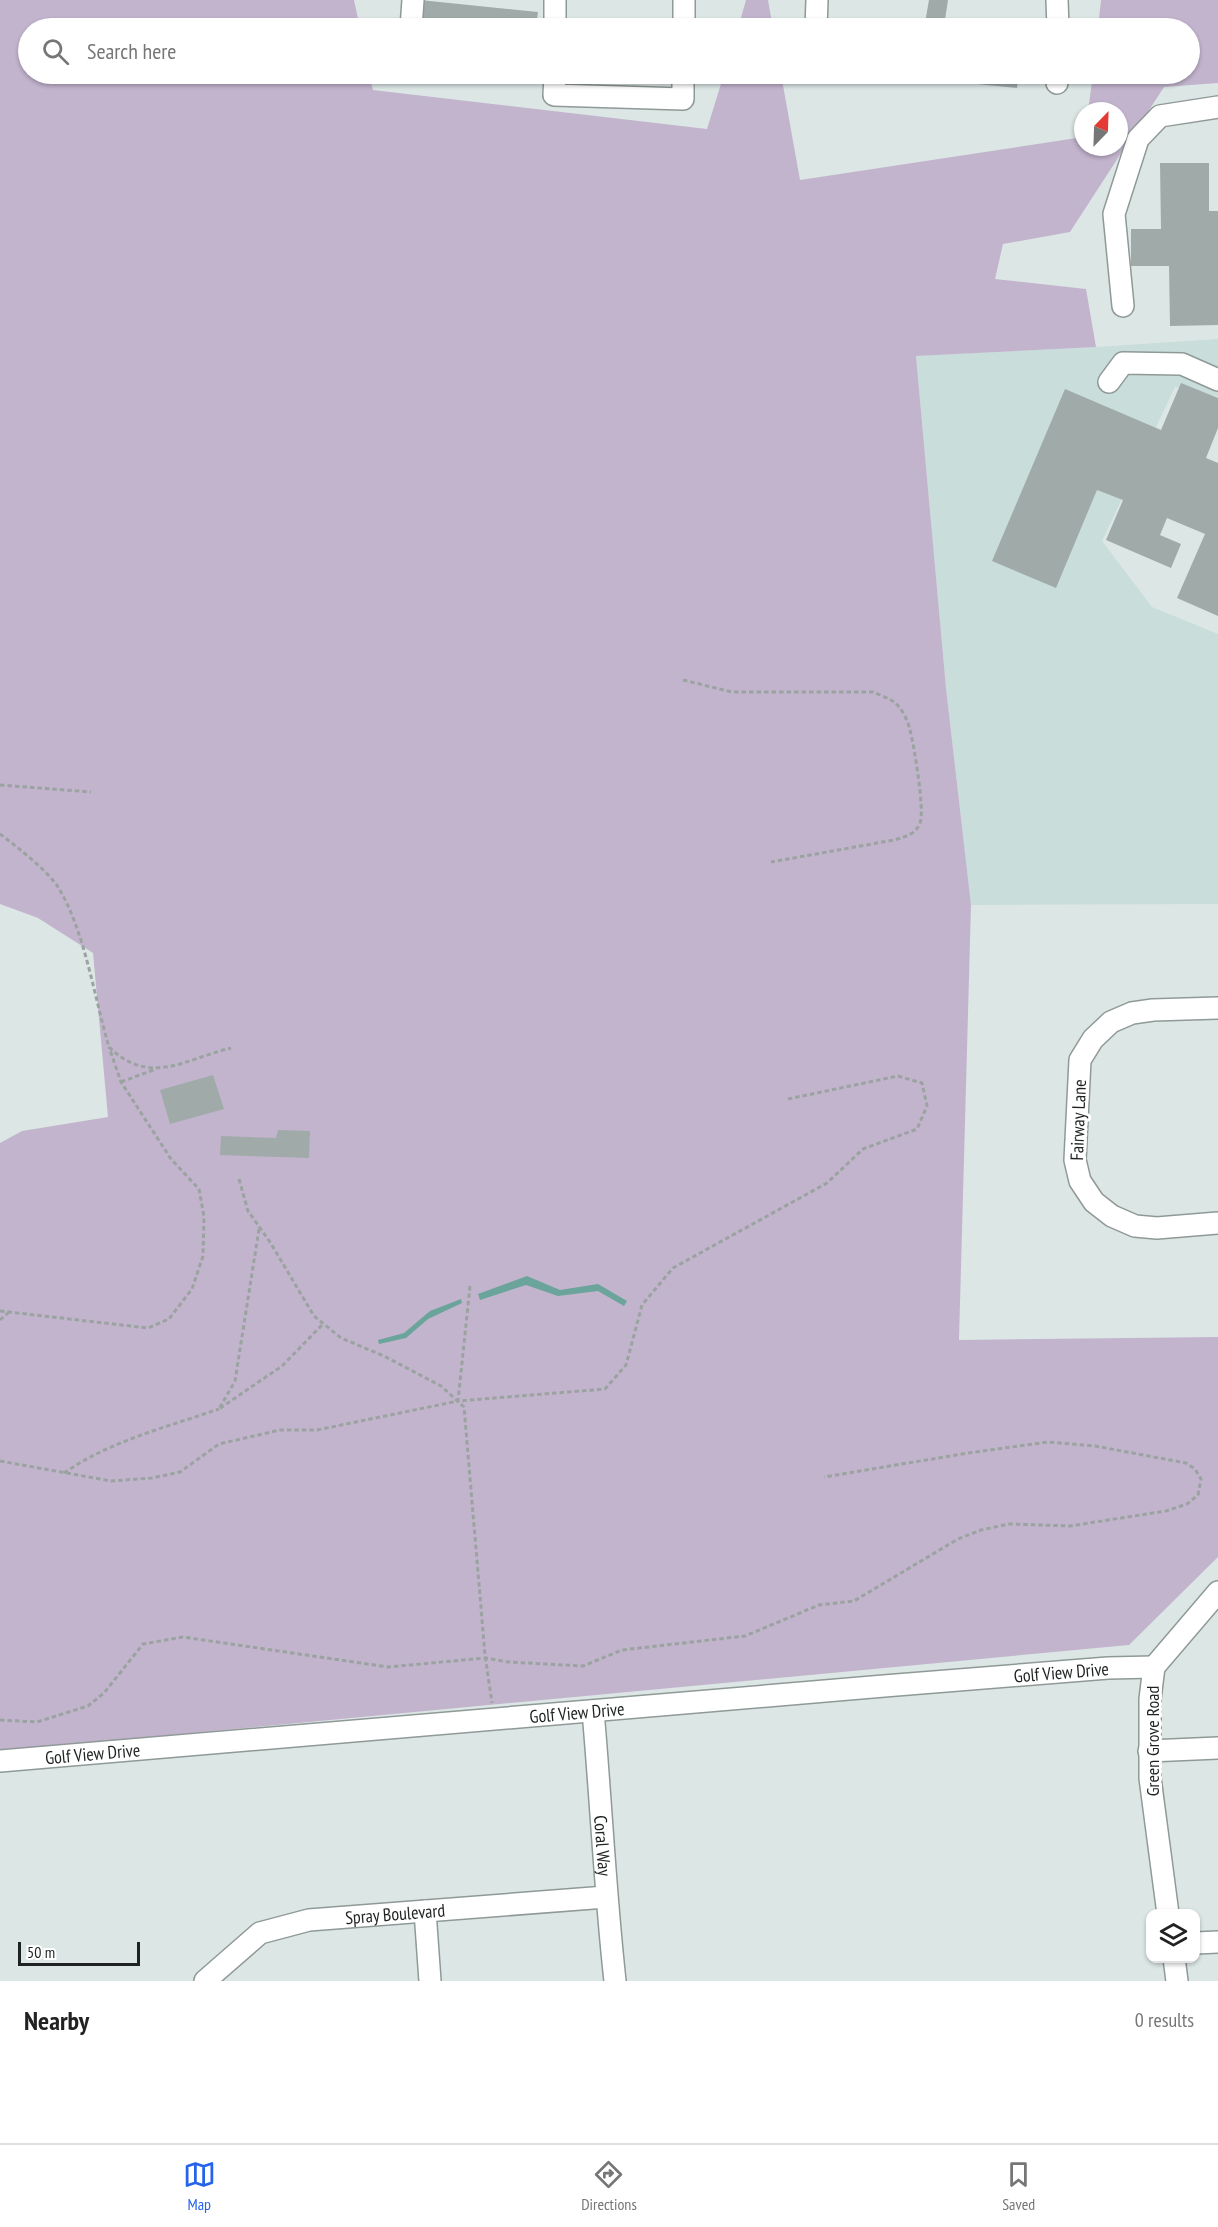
<!DOCTYPE html>
<html lang="en">
<head>
<meta charset="utf-8">
<style>
	body { margin:0; font-family:"PT Sans Narrow",sans-serif; background:#f6f6f6; color:#222 }
	.controls { position:absolute; right:18px; bottom:18px; display:grid; overflow:hidden; border-radius:12px; box-shadow:0 2px 4px #0004 }
	.controls button { width:54px; height:54px; display:grid; place-items:center; padding:0; border:0; border-bottom:2px solid #e0e0e0; background:#fff; color:#222; font:30px sans-serif }
	.compass { position:absolute; left:1074px; top:102px; width:54px; height:54px; border-radius:50%; background:#fff; box-shadow:0 2px 4px #0004; rotate:23deg }
	.scale { position:absolute; left:18px; bottom:15px; width:122px; box-sizing:border-box; padding-left:6px; border:3px solid #1e2221; border-top:0; font-size:16px; line-height:21px; white-space:nowrap; color:#1e2221; -webkit-text-stroke:4px #fff; paint-order:stroke }
	.list { margin:0; padding:0; list-style:none }
	h2 { display:flex; justify-content:space-between; align-items:center; height:78px; margin:0; padding:0 24px; font-size:26px }
	h2 small { font-size:20px; font-weight:400; color:#767676 }
	.icon { flex:none; width:33px; height:33px; fill:none; stroke:currentColor; stroke-width:2; stroke-linecap:round; stroke-linejoin:round }
	.map { position:relative; flex:none; width:1218px; height:1981px; overflow:hidden }
	.search { position:absolute; background:#fff; box-shadow:0 2px 4px #0004; left:18px; right:18px; top:18px; height:66px; display:flex; align-items:center; gap:15px; box-sizing:border-box; padding:0 21px; border-radius:33px; color:#767676; font-size:22px }
	.sheet { height:162px; background:#fff }
	nav { display:flex; justify-content:space-around; align-items:center; box-sizing:border-box; height:84px; border-top:2px solid #e0e0e0; background:#fff; font-size:16px; color:#767676 }
	nav a { display:grid; justify-items:center; gap:3px }
	nav .on { color:#2563eb }
	.map>svg:first-child { display:block }
	.built { fill:#c9ddda }
	.green { fill:#c3b4ce }
	.water { fill:#6aa49b }
	.building { fill:#a0aba9 }
	.lines { fill:none; stroke-linecap:round; stroke-linejoin:round }
	.minor-casing { stroke:#8f9997; stroke-width:24 }
	.path { stroke:#9ba3a1; stroke-width:3; stroke-dasharray:4.5 3; stroke-linecap:butt }
	.minor { stroke:#fff; stroke-width:21 }
	.labels { text-anchor:middle; dominant-baseline:central; stroke-width:6; stroke-linejoin:round; paint-order:stroke }
	.street-label { font-size:18px; fill:#1e2221; stroke:#fff }
</style>
</head>
<body>
<div class="map">
<svg width="1218" height="1981" viewBox="0 0 1218 1981">
	<rect width="100%" height="100%" fill="#dce7e5"/>
	<path class="built" d="M1218 339V397L1175 387 1102 541 1152 607 1218 634V904L971 905 946 688 916 356 1096 347Z"/>
	<g class="green">
		<path d="M0 0H354L360 28H28V74H369L373 90 707 129 724 74H781L800 180 1083 137V147H1119V111H1088L1093 74H1190V28H1098L1101 0H1218V83L1164 87 1070 232 1003 244 995 279 1086 289 1096 347 916 356 946 688 971 905 959 1340 1218 1337V1557L1129 1645 0 1751V1143L22 1131 108 1117 93 953 38 918 0 904Z"/>
		<path d="M746 0H768L773 28H738Z"/>
	</g>
	<g class="water">
		<path d="M527 1276 560 1290 598 1284 627 1301 624 1306 598 1291 558 1296 526 1285 480 1300 478 1294Z"/>
		<path d="M461 1299 462 1303 428 1319 406 1338 379 1344 378 1340 404 1333 430 1311Z"/>
	</g>
	<g class="building">
		<path d="M420 0 538 12 536 28H478L418 22Z"/>
		<path d="M929 0H948L944 26 925 23Z"/>
		<path d="M853 21 919 27V28H852Z"/>
		<path d="M606 25 624 27V28H606Z"/>
		<path d="M885 74H1019L1017 88 885 75Z"/>
		<path d="M1160 163H1209V211H1218V325L1170 326 1169 266H1131V229H1161Z"/>
		<path d="M1181 383 1218 398V428L1206 458 1218 463V616L1177 598 1205 534 1167 518 1160 535 1181 544 1171 568 1106 540 1123 500 1097 490 1056 588 992 561 1065 389 1161 430Z"/>
		<path d="M213 1075 224 1109 170 1124 160 1090Z"/>
		<path d="M278 1130 310 1131 309 1158 220 1155 221 1136 276 1138Z"/>
	</g>
	<g class="lines">
		<defs>
			<g id="minor">
				<path d="M555 0V28"/>
				<path d="M1057 0 1058 28"/>
				<path d="M411 28 413 0"/>
				<path d="M684 28V0"/>
				<path d="M816 28 817 0"/>
				<path d="M555 74 554 95 683 99V74"/>
				<path d="M1057 83 1058 74"/>
				<path d="M1123 306 1114 214 1138 139 1160 116 1218 107"/>
				<path d="M1109 382 1123 363 1182 364 1218 380"/>
				<path d="M1218 1008 1153 1010 1132 1013 1111 1022 1093 1039 1080 1060 1075 1160 1080 1181 1094 1202 1112 1216 1135 1226 1157 1228 1218 1223"/>
				<path id="s1" d="M593 1711C601 1801 605 1891 615 1981"/>
				<path d="M1149 1751 1218 1748"/>
				<path id="s2" d="M0 1761 884 1686 1108 1668 1154 1667"/>
				<path d="M425 1911 430 1981"/>
				<path d="M1168 1914 1150 1778V1699L1154 1667 1218 1592"/>
				<path d="M1196 1943 1218 1942"/>
				<path d="M1174 1958 1177 1981"/>
				<path id="s3" d="M205 1981 260 1933 309 1920 606 1897"/>
			</g>
		</defs>
		<use href="#minor" class="minor-casing"/>
		<g class="path">
			<path d="M683 680 732 692H873C879 695 889 698 894 702 902 708 908 721 910 730 914 745 925 811 920 823 916 834 905 837 894 840L771 862"/>
			<path d="M0 785 91 792"/>
			<path d="M0 834C16 846 48 871 58 887 85 931 94 997 109 1047 150 1087 185 1059 231 1048"/>
			<path d="M121 1082 156 1069"/>
			<path d="M239 1179 248 1211 270 1242 314 1316 341 1338 384 1356 441 1386 464 1407 485 1655 492 1703"/>
			<path d="M259 1229 235 1381 219 1409 282 1366 323 1324"/>
			<path d="M470 1286 458 1401 605 1389 626 1365 642 1305 673 1268 827 1183 863 1149 917 1129 927 1106 922 1083 898 1076 788 1099"/>
			<path d="M0 1311 148 1328 169 1319 192 1289 203 1256 204 1217 199 1189 171 1159 121 1082 109 1047"/>
			<path d="M0 1320 9 1312"/>
			<path d="M0 1461 111 1481 152 1478 180 1472 219 1444 280 1430H317L458 1401"/>
			<path d="M64 1473C110 1441 167 1427 219 1409"/>
			<path d="M0 1720 37 1722 88 1706 104 1693 143 1644 183 1637 388 1667 485 1658 508 1662 583 1666 622 1650 745 1636 819 1605 854 1601 958 1539 981 1530 1009 1524 1070 1526 1166 1511 1187 1504 1198 1495 1201 1479 1195 1469 1186 1463 1095 1446 1048 1442 968 1453 824 1477"/>
		</g>
		<use href="#minor" class="minor"/>
	</g>
	<g class="labels">
		<g class="street-label">
			<text transform="translate(1078 1120) rotate(-88)">Fairway Lane</text>
			<text stroke="none"><textPath href="#s2" startOffset="1065">Golf View Drive</textPath></text>
			<text stroke="none"><textPath href="#s2" startOffset="579">Golf View Drive</textPath></text>
			<text transform="translate(1152 1741) rotate(-90)">Green Grove Road</text>
			<text stroke="none"><textPath href="#s2" startOffset="93">Golf View Drive</textPath></text>
			<text stroke="none"><textPath href="#s1" startOffset="135">Coral Way</textPath></text>
			<text stroke="none"><textPath href="#s3" startOffset="210">Spray Boulevard</textPath></text>
		</g>
	</g>
</svg>
<div class="controls">
<button><svg class="icon" aria-label="layers" viewBox="0 0 24 24"><path d="M12 4l9 5-9 5-9-5zM3 14l9 5 9-5"/></svg></button>
</div>
<svg class="compass" viewBox="-18 -18 36 36"><path d="M0-13l5 13h-10z" fill="#e53935"/><path d="M0 13l5-13h-10z" fill="#767676"/></svg>
<div class="scale">50 m</div>
<div class="search"><svg class="icon" aria-label="search" viewBox="0 0 24 24"><circle cx="10" cy="10" r="6"/><path d="M15 15l6 6"/></svg>Search here</div>
</div>
<section class="sheet">
<h2>Nearby<small>0 results</small></h2>
<ul class="list">
</ul>
</section>
<nav>
<a class="on"><svg class="icon" aria-label="map" viewBox="0 0 24 24"><path d="M3 6l6-2 6 2 6-2v14l-6 2-6-2-6 2zM9 4v14M15 6v14"/></svg>Map</a>
<a><svg class="icon" aria-label="directions" viewBox="0 0 24 24"><path d="M12 3l9 9-9 9-9-9zM9 14v-3h6M13 9l2 2-2 2"/></svg>Directions</a>
<a><svg class="icon" aria-label="saved" viewBox="0 0 24 24"><path d="M7 4h10v16l-5-4-5 4z"/></svg>Saved</a>
</nav>
</body>
</html>
